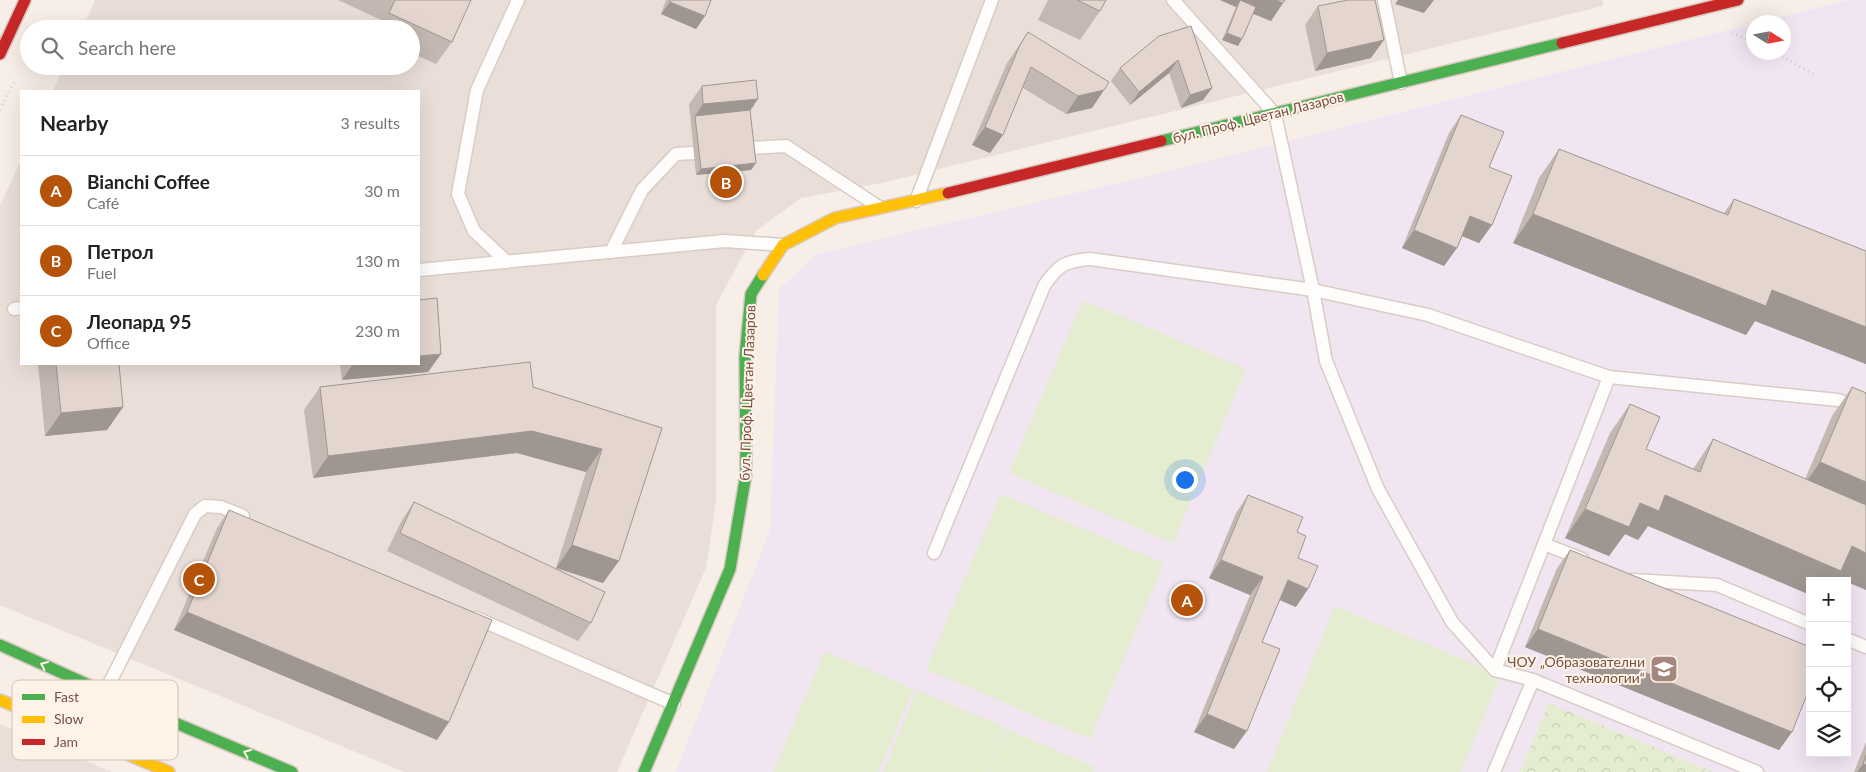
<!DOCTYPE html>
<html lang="en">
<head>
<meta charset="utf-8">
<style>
	body { margin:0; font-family:Lato,sans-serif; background:#f6f6f6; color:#222 }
	.controls { position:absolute; right:15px; bottom:15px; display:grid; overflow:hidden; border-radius:0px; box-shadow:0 5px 20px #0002 }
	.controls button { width:45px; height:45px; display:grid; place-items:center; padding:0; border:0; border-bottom:1px solid #e0e0e0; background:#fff; color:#222; font:25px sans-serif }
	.compass { position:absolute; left:1746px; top:15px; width:45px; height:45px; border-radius:50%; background:#fff; box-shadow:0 5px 20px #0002; rotate:101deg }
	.you { position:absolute; left:1184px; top:479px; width:18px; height:18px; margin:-12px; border:4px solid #fff; border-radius:50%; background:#1a73e8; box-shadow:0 0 0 8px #1a73e833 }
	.badge { display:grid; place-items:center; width:32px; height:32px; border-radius:50%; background:#b45309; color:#fff; font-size:16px; font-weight:700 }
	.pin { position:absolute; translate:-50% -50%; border:2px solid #fff; box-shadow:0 1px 5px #0006 }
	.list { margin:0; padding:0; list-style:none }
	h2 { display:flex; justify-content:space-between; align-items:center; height:65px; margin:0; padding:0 20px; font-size:21px }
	h2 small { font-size:16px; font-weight:400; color:#767676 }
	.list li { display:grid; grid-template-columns:32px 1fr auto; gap:15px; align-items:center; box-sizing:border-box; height:70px; padding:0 20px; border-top:1px solid #e0e0e0 }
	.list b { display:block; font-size:19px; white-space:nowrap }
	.list p { margin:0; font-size:16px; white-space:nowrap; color:#767676 }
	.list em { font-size:16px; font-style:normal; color:#767676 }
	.icon { flex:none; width:28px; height:28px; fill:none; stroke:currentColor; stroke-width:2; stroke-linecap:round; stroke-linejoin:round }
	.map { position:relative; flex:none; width:1866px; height:772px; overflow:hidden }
	.search { position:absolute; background:#fff; box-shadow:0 5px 20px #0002; left:20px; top:20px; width:400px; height:55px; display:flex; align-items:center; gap:12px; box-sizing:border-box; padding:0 18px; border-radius:28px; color:#767676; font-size:19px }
	.panel { position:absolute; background:#fff; box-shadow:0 5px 20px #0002; left:20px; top:90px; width:400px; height:275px; border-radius:0px }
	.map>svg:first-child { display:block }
	.industrial { fill:#eadfd8 }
	.education { fill:#f1e5f1; fill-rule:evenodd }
	.park { fill:url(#park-crowns) }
	.pitch { fill:#e5edd0 }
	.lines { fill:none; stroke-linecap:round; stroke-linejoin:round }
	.lane-casing { stroke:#d9ccc5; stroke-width:15 }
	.fast-casing { stroke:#d8cac3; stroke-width:14 }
	.slow-casing { stroke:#d8cac3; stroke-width:14 }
	.jam-casing { stroke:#d8cac3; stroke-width:14 }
	.path { stroke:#dacfca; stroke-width:3; stroke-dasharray:1 4; stroke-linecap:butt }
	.lane { stroke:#fefdfb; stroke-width:12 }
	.fast { stroke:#4caf50; stroke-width:11 }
	.slow { stroke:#ffc107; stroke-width:11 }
	.jam { stroke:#c62828; stroke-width:11 }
	.wall { fill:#c4b8b2 }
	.shaded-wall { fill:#a09691 }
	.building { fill:#e4d6cf; stroke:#a09691 }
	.oneway { stroke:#fff3e8 }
	.labels { text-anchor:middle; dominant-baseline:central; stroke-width:4; stroke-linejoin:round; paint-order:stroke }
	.street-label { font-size:14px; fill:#775146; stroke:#fff3e8 }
	.poi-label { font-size:14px; fill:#775146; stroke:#fff3e8; text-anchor:end }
	.key { fill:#fff3e8; stroke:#d6c2b7; stroke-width:1 }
	.key-label { font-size:14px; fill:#775146 }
</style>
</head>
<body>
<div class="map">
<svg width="1866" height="772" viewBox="0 0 1866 772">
	<defs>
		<pattern id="park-crowns" width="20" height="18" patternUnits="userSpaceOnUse" patternTransform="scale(1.25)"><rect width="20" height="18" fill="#e5edd0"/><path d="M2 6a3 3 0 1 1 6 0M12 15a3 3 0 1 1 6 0" fill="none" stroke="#c8cdb4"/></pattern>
	</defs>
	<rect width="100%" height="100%" fill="#f7efe7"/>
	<g class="industrial">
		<path d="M95 0H1603V6L882 183 801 198 756 231 716 305V501L706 568 617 772H404L0 605V206L21 160V364H419V91H53L64 66H411V29H82Z"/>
		<path d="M0 724 112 772H0Z"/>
	</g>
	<path class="education" d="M1849 0H1866V772H676L770 530 779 289 817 254 1122 182 1753 24 1754 52H1784V22H1760ZM1810 581H1847V753H1810Z"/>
	<path class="park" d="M1549 703 1713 772H1520Z"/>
	<g class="pitch">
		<path d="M1083 300 1246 369 1173 543 1009 473Z"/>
		<path d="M1001 494 1164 563 1090 739 926 669Z"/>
		<path d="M1335 606 1501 675 1461 772H1267Z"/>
		<path d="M825 651 914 689 878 772H773Z"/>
		<path d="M917 690 1006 728 988 772H883Z"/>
		<path d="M1007 729 1096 767 1094 772H989Z"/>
	</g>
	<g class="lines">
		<defs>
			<g id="lane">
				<path d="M1173 0 1275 114 1313 290 1326 361 1378 489 1452 622 1495 670 1533 680 1494 772"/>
				<path d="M1384 0 1401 83"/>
				<path d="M749 148 786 146 879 207"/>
				<path d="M916 201 992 0"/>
				<path d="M611 252 642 190 676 154 694 153"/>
				<path d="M507 262 474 231 458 194 477 90 518 0"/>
				<path d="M419 270 725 241 783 245"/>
				<path d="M14 309 21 308"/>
				<path d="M1544 544 1582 559"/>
				<path d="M934 553 1044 286C1058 265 1065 261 1090 259L1313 290 1428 315 1609 377 1838 400 1866 411"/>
				<path d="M1633 580 1717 585 1810 624"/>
				<path d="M476 618 674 704"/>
				<path d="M1847 639 1866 647"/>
				<path d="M1495 670 1609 377"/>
				<path d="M1533 680 1757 772"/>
				<path d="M105 692 195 514 205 506 221 507 243 516"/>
			</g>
			<g id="fast">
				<path d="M1161 141 1562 43"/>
				<path d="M0 645 142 709 292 772"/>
				<path d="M644 772 730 569 746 474 745 356 751 294 763 275"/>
			</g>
			<g id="slow">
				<path d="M763 275 783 245 835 218 948 193"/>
				<path d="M0 700 169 772"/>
			</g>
			<g id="jam">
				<path d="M1562 43 1738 0"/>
				<path d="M0 54 25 0"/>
				<path d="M948 193 1161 141"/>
			</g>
		</defs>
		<use href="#lane" class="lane-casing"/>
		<use href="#fast" class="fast-casing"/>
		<use href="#slow" class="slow-casing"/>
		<use href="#jam" class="jam-casing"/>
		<g class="path">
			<path d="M1732 32 1754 43"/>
			<path d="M1773 52 1816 75"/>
			<path d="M0 110 15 79"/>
		</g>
		<use href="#lane" class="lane"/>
		<use href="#fast" class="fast"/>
		<use href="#slow" class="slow"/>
		<use href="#jam" class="jam"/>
	</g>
	<g class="wall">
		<path d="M338 0H471L452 42 436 64 411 53V29H376L381 20Z"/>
		<path d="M666 0H711L705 16 696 29 661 14Z"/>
		<path d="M1048 0H1106L1100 11 1080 40 1038 20Z"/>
		<path d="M1220 0H1285L1271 21 1253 14 1238 46 1222 40 1236 7Z"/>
		<path d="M1318 6 1371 58 1315 71 1305 25Z"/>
		<path d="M1191 26 1212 88 1203 100 1181 108 1169 73 1130 105 1111 81 1120 68Z"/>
		<path d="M1028 32 1104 90 1092 108 1066 114 1023 88 990 153 972 145 1007 63Z"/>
		<path d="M702 86 750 110 756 163 751 170 696 175 689 104Z"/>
		<path d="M1461 115 1489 167 1492 225 1479 243 1462 236 1444 266 1402 248 1449 133Z"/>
		<path d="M1559 149 1724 213 1734 199 1866 251V364L1755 321 1746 335 1513 243 1539 178Z"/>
		<path d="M441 354 428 372 342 380 340 364H419Z"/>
		<path d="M38 364H119L123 407 107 430 45 436Z"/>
		<path d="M320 387H533L662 428 603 583 556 568 586 472 517 453 313 478 304 410Z"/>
		<path d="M1852 387 1847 581H1844L1836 577 1834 581H1810L1648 526 1638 540 1625 534 1609 556 1565 538 1610 433 1630 404 1646 449 1693 469 1713 439 1805 479 1832 416Z"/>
		<path d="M1248 495 1297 532 1298 558 1296 607 1280 600 1262 642 1234 749 1194 732 1250 595 1209 578 1236 513Z"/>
		<path d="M414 502 591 623 578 641 387 551 402 520Z"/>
		<path d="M229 510 437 740 174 630 217 528Z"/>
		<path d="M1570 550 1792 732 1779 750 1525 647 1557 568Z"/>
		<path d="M1866 742V772H1854Z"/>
	</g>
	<g class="shaded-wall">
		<path d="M1220 0H1240L1236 7Z"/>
		<path d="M1240 0H1275L1283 3 1271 21 1237 7Z"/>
		<path d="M1398 0H1434L1424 13 1395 4Z"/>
		<path d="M670 2 705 16 696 29 661 14Z"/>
		<path d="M1227 33 1242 39 1238 46 1222 40Z"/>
		<path d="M1384 40 1371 58 1315 71 1327 53Z"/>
		<path d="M1178 60 1169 73 1130 105 1139 92Z"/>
		<path d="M1212 88 1203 100 1181 108 1190 95Z"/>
		<path d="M1104 90 1092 108 1066 114 1078 96Z"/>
		<path d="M758 99 746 117 695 116 703 104Z"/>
		<path d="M985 127 1003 135 990 153 972 145Z"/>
		<path d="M756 163 751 170 696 175 701 169Z"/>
		<path d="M1533 214 1772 290 1866 327V364L1755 321 1746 335 1513 243Z"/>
		<path d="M1470 216 1492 225 1479 243 1457 234Z"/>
		<path d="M1414 230 1457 248 1444 266 1402 248Z"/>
		<path d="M441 354 428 372 342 380 353 364H419V356Z"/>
		<path d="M123 407 107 430 45 436 61 413Z"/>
		<path d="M532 431 602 449 586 472 517 453 313 478 328 456Z"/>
		<path d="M1820 462 1866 482V519L1800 491Z"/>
		<path d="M1665 495 1852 546 1866 553V590L1847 582V581H1844L1836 577 1834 581H1810V595L1648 526 1638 540 1625 534 1609 556 1565 538 1585 509 1640 503Z"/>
		<path d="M572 545 619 561 603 583 556 568Z"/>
		<path d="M1221 560 1263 577 1250 595 1209 578Z"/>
		<path d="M1288 580 1308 589 1296 607 1275 598Z"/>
		<path d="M187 612 449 722 437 740 174 630Z"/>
		<path d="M1538 629 1792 732 1779 750 1525 647Z"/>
		<path d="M1207 714 1247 731 1234 749 1194 732Z"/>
		<path d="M1863 764 1866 765V772H1857Z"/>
	</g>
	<g class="building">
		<path d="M395 0H471L452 42 389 13Z"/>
		<path d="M670 0H711L705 16 670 2Z"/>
		<path d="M1077 0H1106L1100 11Z"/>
		<path d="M1240 0 1256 7 1242 39 1227 33Z"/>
		<path d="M1275 0H1285L1283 3Z"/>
		<path d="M1348 0H1375L1384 40 1327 53 1318 6Z"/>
		<path d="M1191 26 1212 88 1190 95 1178 60 1139 92 1120 68 1159 36Z"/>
		<path d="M1028 32 1109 82 1104 90 1078 96 1031 67 1003 135 985 127 1020 45Z"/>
		<path d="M756 80 758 99 703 104 702 86Z"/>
		<path d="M750 110 756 163 701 169 695 116Z"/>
		<path d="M1461 115 1504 132 1489 167 1512 176 1492 225 1470 216 1457 248 1414 230Z"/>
		<path d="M1559 149 1728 215 1734 199 1866 251V327L1772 290 1766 306 1533 214Z"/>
		<path d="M437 298 441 354 419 356V300Z"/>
		<path d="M530 362 533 387 662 428 619 561 572 545 602 449 532 431 328 456 320 387Z"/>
		<path d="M56 364H119L123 407 61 413Z"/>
		<path d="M1852 387 1866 393V482L1820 462Z"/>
		<path d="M1630 404 1660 417 1646 449 1700 472 1713 439 1866 505V553L1852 546 1841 571 1665 495 1659 511 1640 503 1629 527 1585 509Z"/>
		<path d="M1248 495 1303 517 1297 532 1306 536 1298 558 1318 566 1308 589 1288 580 1262 642 1280 649 1247 731 1207 714 1263 577 1221 560Z"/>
		<path d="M414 502 605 592 591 623 400 533Z"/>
		<path d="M229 510 492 620 449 722 187 612Z"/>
		<path d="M1570 550 1810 647V687L1792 732 1538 629Z"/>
		<path d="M1866 755V765L1863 764Z"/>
	</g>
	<defs><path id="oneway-chevron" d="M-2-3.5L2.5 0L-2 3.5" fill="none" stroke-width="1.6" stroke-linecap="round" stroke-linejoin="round" transform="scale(1.25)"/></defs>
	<g class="oneway">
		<use href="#oneway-chevron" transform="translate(44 665) rotate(-156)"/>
		<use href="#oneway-chevron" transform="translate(247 753) rotate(-157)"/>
	</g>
	<defs>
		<symbol id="school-square" viewBox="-11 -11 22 22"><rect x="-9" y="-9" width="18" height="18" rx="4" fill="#a4887e" stroke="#fff3e8"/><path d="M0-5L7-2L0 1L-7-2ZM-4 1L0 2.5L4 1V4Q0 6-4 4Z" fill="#fff"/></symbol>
	</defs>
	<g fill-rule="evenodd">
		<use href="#school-square" x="1648" y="653" width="32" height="32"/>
	</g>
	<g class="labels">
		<g class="street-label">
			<text transform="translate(1258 117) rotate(-14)">бул. Проф. Цветан Лазаров</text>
			<text transform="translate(747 393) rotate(-88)">бул. Проф. Цветан Лазаров</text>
		</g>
		<g class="poi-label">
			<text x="1645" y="661">ЧОУ „Образователни<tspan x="1645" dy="16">технологии“</tspan></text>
		</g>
	</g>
	<rect x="12" y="680" width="166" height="80" rx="8" class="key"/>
	<rect x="22" y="694" width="23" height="6" fill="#4caf50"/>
	<rect x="22" y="716" width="23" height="7" fill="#ffc107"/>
	<rect x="22" y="739" width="23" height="6" fill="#c62828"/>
	<g class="key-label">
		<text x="54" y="702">Fast</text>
		<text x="54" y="724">Slow</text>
		<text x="54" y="747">Jam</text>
	</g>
</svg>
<div class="controls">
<button>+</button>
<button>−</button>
<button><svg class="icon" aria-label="locate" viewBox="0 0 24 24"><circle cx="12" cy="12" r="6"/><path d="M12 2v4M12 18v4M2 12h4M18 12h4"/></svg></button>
<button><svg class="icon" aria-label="layers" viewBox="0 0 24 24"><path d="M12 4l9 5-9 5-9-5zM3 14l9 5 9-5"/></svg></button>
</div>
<svg class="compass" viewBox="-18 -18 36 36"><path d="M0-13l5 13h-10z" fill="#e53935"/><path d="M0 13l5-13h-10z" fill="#767676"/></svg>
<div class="you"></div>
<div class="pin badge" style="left:1187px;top:600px">A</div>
<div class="pin badge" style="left:726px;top:182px">B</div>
<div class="pin badge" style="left:199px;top:579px">C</div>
<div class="search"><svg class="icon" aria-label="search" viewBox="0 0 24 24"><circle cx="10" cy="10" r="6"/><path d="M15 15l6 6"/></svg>Search here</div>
<section class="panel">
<h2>Nearby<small>3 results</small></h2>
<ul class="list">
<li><span class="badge">A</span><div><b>Bianchi Coffee</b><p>Café</p></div><em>30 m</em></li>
<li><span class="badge">B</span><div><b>Петрол</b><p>Fuel</p></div><em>130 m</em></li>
<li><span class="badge">C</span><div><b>Леопард 95</b><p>Office</p></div><em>230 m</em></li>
</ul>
</section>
</div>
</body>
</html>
